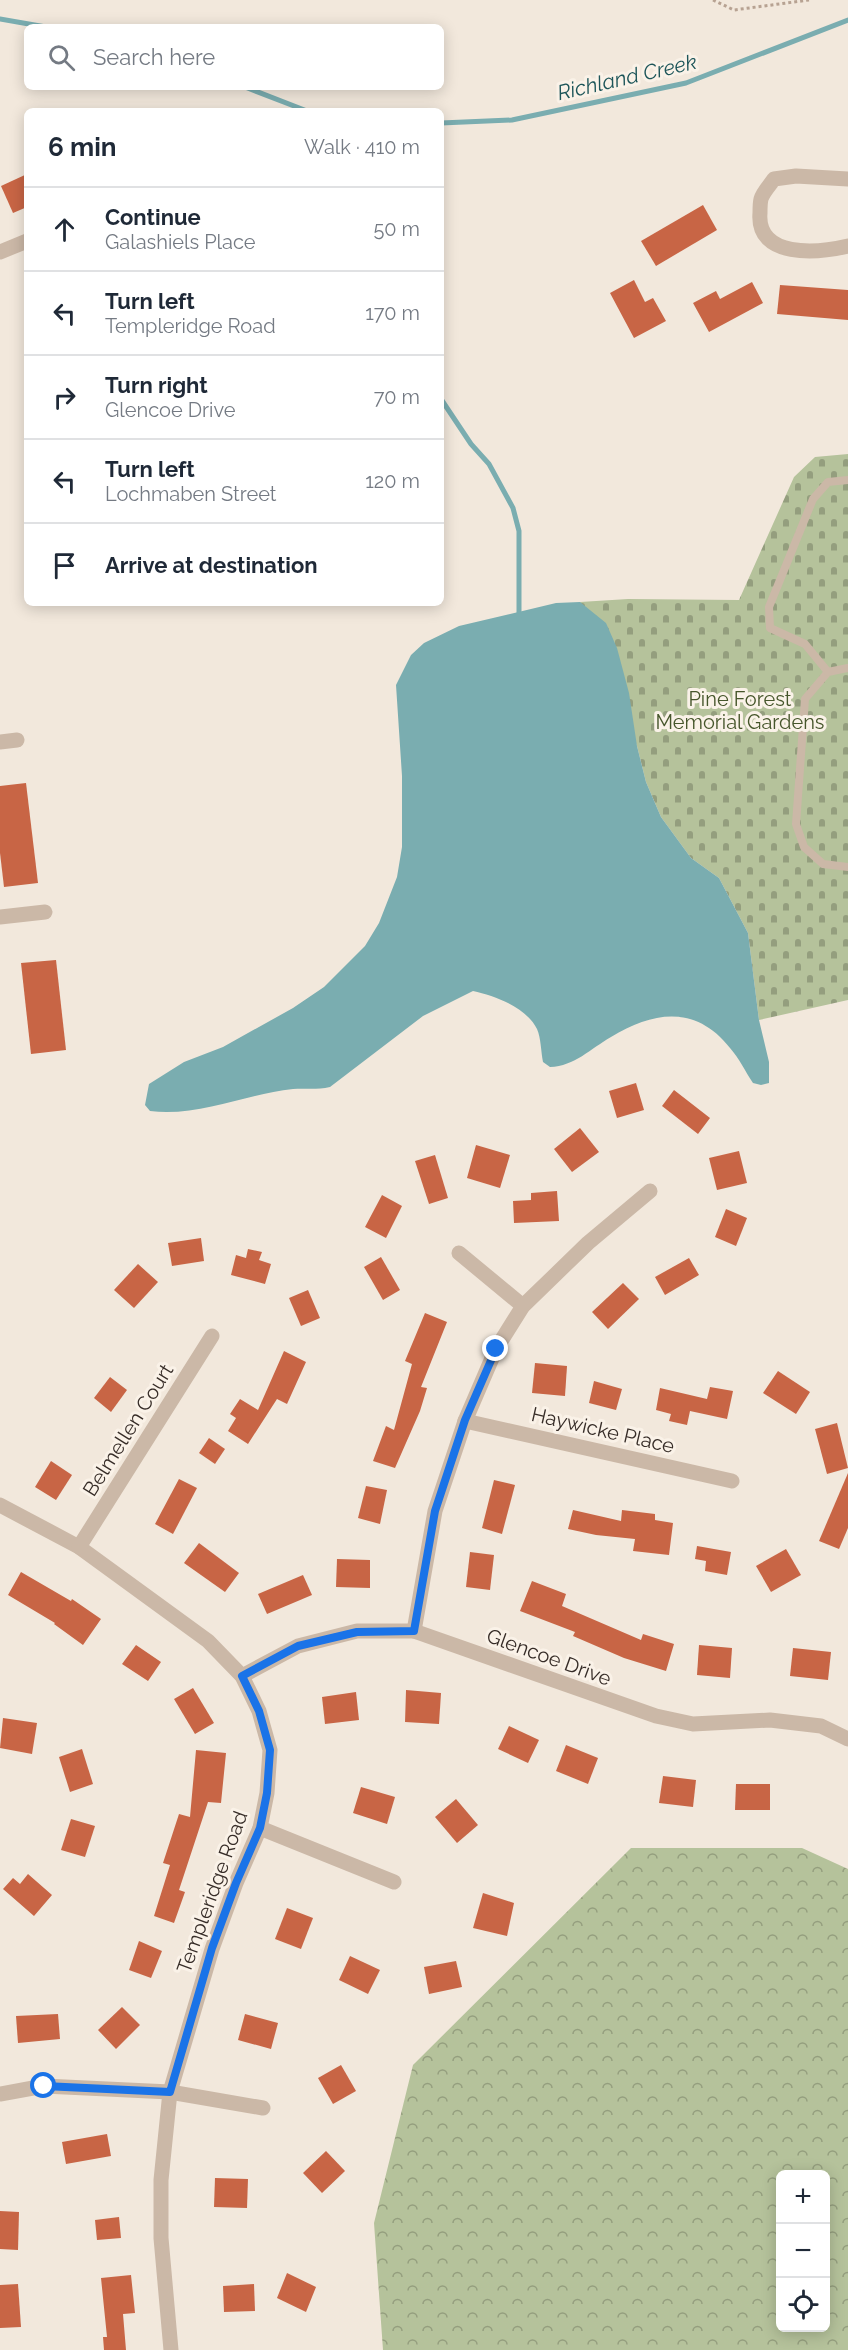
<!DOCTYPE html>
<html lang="en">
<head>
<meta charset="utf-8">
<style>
	body { margin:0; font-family:Raleway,sans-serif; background:#f6f6f7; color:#1f2937 }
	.controls { position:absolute; right:18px; bottom:18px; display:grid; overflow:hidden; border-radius:9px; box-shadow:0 3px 15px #0003 }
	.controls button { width:54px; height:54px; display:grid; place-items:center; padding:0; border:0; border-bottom:2px solid #e0e1e3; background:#fff; color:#1f2937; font:30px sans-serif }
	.stop { position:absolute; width:18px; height:18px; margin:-14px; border:4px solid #1a73e8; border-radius:50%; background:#fff }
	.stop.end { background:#1a73e8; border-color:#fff; box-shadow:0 2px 6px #0008 }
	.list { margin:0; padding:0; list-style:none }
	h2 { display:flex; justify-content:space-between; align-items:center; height:78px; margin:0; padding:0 24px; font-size:26px }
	h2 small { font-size:20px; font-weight:400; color:#747a83 }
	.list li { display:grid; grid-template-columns:39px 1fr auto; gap:18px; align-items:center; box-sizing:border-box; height:84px; padding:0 24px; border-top:2px solid #e0e1e3 }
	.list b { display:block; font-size:22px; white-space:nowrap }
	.list p { margin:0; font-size:20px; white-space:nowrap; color:#747a83 }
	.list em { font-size:20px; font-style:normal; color:#747a83 }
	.icon { flex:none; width:33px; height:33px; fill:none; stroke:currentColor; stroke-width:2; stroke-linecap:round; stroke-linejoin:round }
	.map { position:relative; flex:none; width:848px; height:2350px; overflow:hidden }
	.search { position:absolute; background:#fff; box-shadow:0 3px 15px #0003; left:24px; top:24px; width:420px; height:66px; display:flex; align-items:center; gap:15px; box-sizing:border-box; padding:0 21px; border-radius:9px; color:#747a83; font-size:22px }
	.panel { position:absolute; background:#fff; box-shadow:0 3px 15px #0003; left:24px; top:108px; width:420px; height:498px; border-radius:9px }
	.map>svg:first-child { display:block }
	.forest { fill:url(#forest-crowns); fill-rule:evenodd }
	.cemetery { fill:url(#cemetery-stones) }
	.water { fill:#7aadb0 }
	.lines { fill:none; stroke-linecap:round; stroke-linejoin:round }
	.stream { stroke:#7aadb0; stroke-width:5 }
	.building { fill:#c86545 }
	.path { stroke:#b7a292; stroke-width:3; stroke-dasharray:3 3; stroke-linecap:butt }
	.service { stroke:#cbb8a7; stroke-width:8 }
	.minor { stroke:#cbb8a7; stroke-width:15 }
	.route { stroke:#1a73e8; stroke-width:8 }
	.labels { text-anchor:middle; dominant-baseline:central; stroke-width:6; stroke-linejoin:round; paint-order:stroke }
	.park-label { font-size:20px; fill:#46562b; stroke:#faf2e8 }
	.street-label { font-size:20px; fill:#372d28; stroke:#faf2e8 }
	.water-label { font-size:21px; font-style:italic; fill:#1d5559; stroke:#faf2e8 }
</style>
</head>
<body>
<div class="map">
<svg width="848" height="2350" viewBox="0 0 848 2350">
	<defs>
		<pattern id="forest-crowns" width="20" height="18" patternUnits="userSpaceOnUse" patternTransform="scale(1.5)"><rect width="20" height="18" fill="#b5c29b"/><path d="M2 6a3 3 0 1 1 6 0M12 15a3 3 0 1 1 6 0" fill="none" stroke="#949e7e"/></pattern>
		<pattern id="cemetery-stones" width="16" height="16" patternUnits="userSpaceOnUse" patternTransform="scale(1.5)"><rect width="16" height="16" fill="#b5c29b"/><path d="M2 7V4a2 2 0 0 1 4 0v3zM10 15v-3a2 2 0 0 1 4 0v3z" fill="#949e7e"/></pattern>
	</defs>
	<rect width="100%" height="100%" fill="#f2e8dc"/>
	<path class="forest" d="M631 1848H802L848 1869V2350H383L374 2223 413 2065ZM780 2174H826V2328H780Z"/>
	<path class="cemetery" d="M848 454V1000L759 1020 748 933 719 878 691 858 661 817 646 782 637 746 580 602 628 599 739 600 794 477 815 457Z"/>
	<path class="water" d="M580 602 606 623 617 648 629 693 637 746 646 782 661 817 691 858 719 878 748 933 759 1020 769 1062V1083L761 1085 753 1083C745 1071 739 1058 730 1048 696 1005 654 1011 611 1037 590 1049 575 1066 550 1067L543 1062C541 1052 541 1038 537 1029 526 1007 495 996 473 991L423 1016 330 1087C317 1090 305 1088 293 1089 245 1094 199 1117 150 1111L145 1105 149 1084 184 1062 223 1047 293 1008 324 987 365 946 379 923 397 877 402 847V776L396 685 411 655 424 643 459 626 556 603Z"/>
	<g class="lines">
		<g class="stream">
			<path d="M0 19 46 27"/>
			<path d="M245 87 307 111"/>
			<path d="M441 123 512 120 686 83 848 20"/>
			<path d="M441 399 471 444 489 464 513 508 519 531V617"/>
		</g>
	</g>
	<g class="building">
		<path d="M27 174V207L13 213 1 186Z"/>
		<path d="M703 205 717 230 656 266 641 241Z"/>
		<path d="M634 280 645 302 653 298 666 321 634 338 610 293Z"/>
		<path d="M752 282 763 303 709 332 693 303 716 291 720 299Z"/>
		<path d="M780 285 848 290V320L777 314Z"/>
		<path d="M26 783 38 883 4 887 0 853V786Z"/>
		<path d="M56 960 66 1050 31 1054 21 963Z"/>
		<path d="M636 1083 644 1110 617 1118 609 1091Z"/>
		<path d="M674 1090 710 1118 698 1134 662 1106Z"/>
		<path d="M580 1128 599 1152 572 1172 554 1149Z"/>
		<path d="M476 1145 510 1155 500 1188 467 1178Z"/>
		<path d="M739 1151 747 1183 717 1190 709 1158Z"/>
		<path d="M435 1155 448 1198 429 1204 415 1161Z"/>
		<path d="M557 1191 559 1221 514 1223 513 1201 531 1200V1193Z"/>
		<path d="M382 1195 402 1206 386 1238 365 1227Z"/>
		<path d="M726 1209 747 1218 736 1246 715 1237Z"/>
		<path d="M201 1238 204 1261 172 1266 168 1243Z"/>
		<path d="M248 1249 262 1252 259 1260 271 1264 265 1284 231 1275 236 1255 246 1258Z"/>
		<path d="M381 1257 400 1290 383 1300 364 1267Z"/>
		<path d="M689 1258 699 1275 665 1295 655 1277Z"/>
		<path d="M138 1264 158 1282 134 1308 114 1290Z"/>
		<path d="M623 1283 639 1299 608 1329 592 1312Z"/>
		<path d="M308 1290 320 1318 301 1326 289 1298Z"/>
		<path d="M425 1313 447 1322 421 1387 427 1388 420 1411 395 1468 373 1461 386 1426 394 1430 412 1364 405 1361Z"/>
		<path d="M284 1351 306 1362 287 1404 277 1399 248 1444 228 1431 236 1418 230 1414 240 1399 258 1410Z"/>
		<path d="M535 1363 567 1366 565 1396 532 1393Z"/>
		<path d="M778 1371 810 1392 796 1414 763 1393Z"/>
		<path d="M110 1377 127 1390 111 1412 94 1398Z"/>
		<path d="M594 1381 622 1389 616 1410 589 1403Z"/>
		<path d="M710 1387 733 1391 727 1419 690 1411 687 1425 669 1421 671 1414 656 1410 660 1388 707 1399Z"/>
		<path d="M837 1423 848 1468 827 1474 815 1429Z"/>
		<path d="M209 1438 225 1449 215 1464 199 1453Z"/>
		<path d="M51 1461 72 1475 56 1500 35 1487Z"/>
		<path d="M848 1473V1528L839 1549 819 1541Z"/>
		<path d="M179 1479 197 1488 173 1534 155 1524Z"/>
		<path d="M494 1480 515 1485 502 1534 482 1528Z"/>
		<path d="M366 1486 387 1490 380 1524 358 1518Z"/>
		<path d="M573 1510 621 1521 622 1510 655 1514V1520L673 1523 669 1555 633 1551 635 1539 596 1535 568 1529Z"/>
		<path d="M199 1543 239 1573 225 1592 184 1563Z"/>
		<path d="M697 1546 731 1552 727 1575 705 1571 706 1561 695 1559Z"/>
		<path d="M786 1549 801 1575 771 1592 756 1566Z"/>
		<path d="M470 1552 494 1555 490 1590 466 1587Z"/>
		<path d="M337 1559 370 1560V1588L336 1587Z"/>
		<path d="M21 1572 71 1601 72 1599 101 1619 83 1645 54 1624 55 1623 8 1595Z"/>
		<path d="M303 1575 312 1595 267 1614 258 1594Z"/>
		<path d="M532 1581 566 1594 562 1606 641 1640 643 1634 674 1644 666 1671 624 1658 573 1636 575 1632 520 1611Z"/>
		<path d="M136 1645 161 1662 148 1681 122 1664Z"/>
		<path d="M699 1645 732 1648 730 1678 697 1675Z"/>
		<path d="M793 1648 831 1652 828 1680 790 1676Z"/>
		<path d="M193 1688 214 1723 195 1734 174 1699Z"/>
		<path d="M406 1690 441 1693 439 1724 405 1722Z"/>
		<path d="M356 1692 359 1720 325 1724 322 1697Z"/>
		<path d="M3 1718 37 1723 32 1754 0 1748Z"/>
		<path d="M509 1726 539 1740 528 1763 498 1749Z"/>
		<path d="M566 1745 598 1758 588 1784 556 1771Z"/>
		<path d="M82 1749 93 1784 70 1792 59 1757Z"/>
		<path d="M196 1750 226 1753 221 1803 208 1802 179 1890 185 1892 174 1923 154 1916 170 1865 163 1863 179 1814 190 1817Z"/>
		<path d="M663 1776 696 1780 693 1807 659 1803Z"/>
		<path d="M736 1784H770V1810H735Z"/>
		<path d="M361 1787 395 1797 387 1824 353 1813Z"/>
		<path d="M456 1799 478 1825 457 1843 435 1817Z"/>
		<path d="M71 1819 95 1826 85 1857 61 1850Z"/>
		<path d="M28 1874 52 1895 34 1916 3 1889 13 1878 20 1884Z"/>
		<path d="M483 1893 514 1903 507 1936 473 1928Z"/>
		<path d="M287 1908 313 1918 301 1949 275 1939Z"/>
		<path d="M139 1941 162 1951 151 1978 129 1970Z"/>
		<path d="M350 1956 380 1970 368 1994 339 1980Z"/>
		<path d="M456 1961 462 1987 429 1994 424 1967Z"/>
		<path d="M122 2007 140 2025 116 2049 98 2030Z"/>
		<path d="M58 2014 60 2039 18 2043 16 2016Z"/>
		<path d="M245 2014 278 2023 271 2049 238 2040Z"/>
		<path d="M341 2065 356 2091 333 2104 318 2078Z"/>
		<path d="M107 2134 111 2156 66 2164 62 2142Z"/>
		<path d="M326 2151 345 2171 322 2193 303 2173Z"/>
		<path d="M215 2178 248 2179 247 2208 214 2207Z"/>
		<path d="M0 2211 19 2212 18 2250 0 2249Z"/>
		<path d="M119 2217 121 2238 97 2240 95 2220Z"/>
		<path d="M287 2273 316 2287 306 2312 277 2298Z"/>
		<path d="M131 2275 135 2313 123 2314 126 2350H104L103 2337H107L101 2278Z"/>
		<path d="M18 2284 21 2327 0 2328V2285Z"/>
		<path d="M254 2284 255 2311 224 2312 223 2286Z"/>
	</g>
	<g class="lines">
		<path class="path" d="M713 0 734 10 809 0"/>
		<g class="service">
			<path d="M848 668 828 672 805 699 796 824 804 847 823 864 848 867"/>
			<path d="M828 672 805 644 770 628 769 607 813 499 828 482 848 480"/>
		</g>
		<g class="minor">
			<path d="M848 179 796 176 774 179C770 185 763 192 761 199 760 203 760 209 760 213 756 259 818 253 848 246"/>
			<path d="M0 252 27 241"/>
			<path d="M0 742 17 740"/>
			<path d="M0 917 45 912"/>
			<path d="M459 1253 523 1306"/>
			<path d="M465 1421 732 1481"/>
			<path d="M0 1505 79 1547 208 1641 242 1676 259 1711 270 1750 267 1793 260 1828 236 1883 212 1949 170 2092 161 2180V2238L171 2350"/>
			<path d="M79 1547 212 1336"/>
			<path d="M414 1631 435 1511 465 1421 496 1349 523 1306 588 1243 650 1191"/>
			<path d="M242 1676 298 1646 357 1631H414L656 1716 693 1724 770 1720 821 1726 848 1739"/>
			<path d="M260 1828 394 1882"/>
			<path d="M0 2094 44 2086 170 2092 263 2108"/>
		</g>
	</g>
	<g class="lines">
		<path class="route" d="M44 2086 170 2092 212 1948 236 1883 260 1828 267 1793 270 1750 259 1711 242 1676 298 1646 357 1632 414 1631 435 1511 465 1420 496 1349"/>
	</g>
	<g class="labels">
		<g class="park-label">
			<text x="740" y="699">Pine Forest<tspan x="740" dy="23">Memorial Gardens</tspan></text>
		</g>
		<g class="street-label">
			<text transform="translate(128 1430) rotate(-58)">Belmellen Court</text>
			<text transform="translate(603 1430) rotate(13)">Haywicke Place</text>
			<text transform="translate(549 1657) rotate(20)">Glencoe Drive</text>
			<text transform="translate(212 1892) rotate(-70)">Templeridge Road</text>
		</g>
		<g class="water-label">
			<text transform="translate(627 77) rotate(-13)">Richland Creek</text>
		</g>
	</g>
</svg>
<div class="controls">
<button>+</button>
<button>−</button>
<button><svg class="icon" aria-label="locate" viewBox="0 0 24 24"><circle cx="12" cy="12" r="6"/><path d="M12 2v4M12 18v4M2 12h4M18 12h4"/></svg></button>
</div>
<div class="stop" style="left:44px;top:2086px"></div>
<div class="stop end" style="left:496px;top:1349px"></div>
<div class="search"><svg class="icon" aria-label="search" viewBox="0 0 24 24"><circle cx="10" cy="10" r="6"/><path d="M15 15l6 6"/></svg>Search here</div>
<section class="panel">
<h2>6 min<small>Walk · 410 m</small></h2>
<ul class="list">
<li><svg class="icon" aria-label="ahead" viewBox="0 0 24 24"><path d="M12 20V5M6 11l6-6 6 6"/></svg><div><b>Continue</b><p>Galashiels Place</p></div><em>50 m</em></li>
<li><svg class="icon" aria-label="left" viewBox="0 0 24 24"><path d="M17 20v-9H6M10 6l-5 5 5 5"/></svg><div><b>Turn left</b><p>Templeridge Road</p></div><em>170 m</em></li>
<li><svg class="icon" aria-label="right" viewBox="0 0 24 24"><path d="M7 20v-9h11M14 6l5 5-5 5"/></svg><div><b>Turn right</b><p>Glencoe Drive</p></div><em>70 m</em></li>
<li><svg class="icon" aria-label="left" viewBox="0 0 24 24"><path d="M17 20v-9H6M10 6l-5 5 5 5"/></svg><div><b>Turn left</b><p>Lochmaben Street</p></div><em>120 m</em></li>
<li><svg class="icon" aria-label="arrive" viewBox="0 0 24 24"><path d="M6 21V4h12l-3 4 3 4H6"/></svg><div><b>Arrive at destination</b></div></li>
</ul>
</section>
</div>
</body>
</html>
